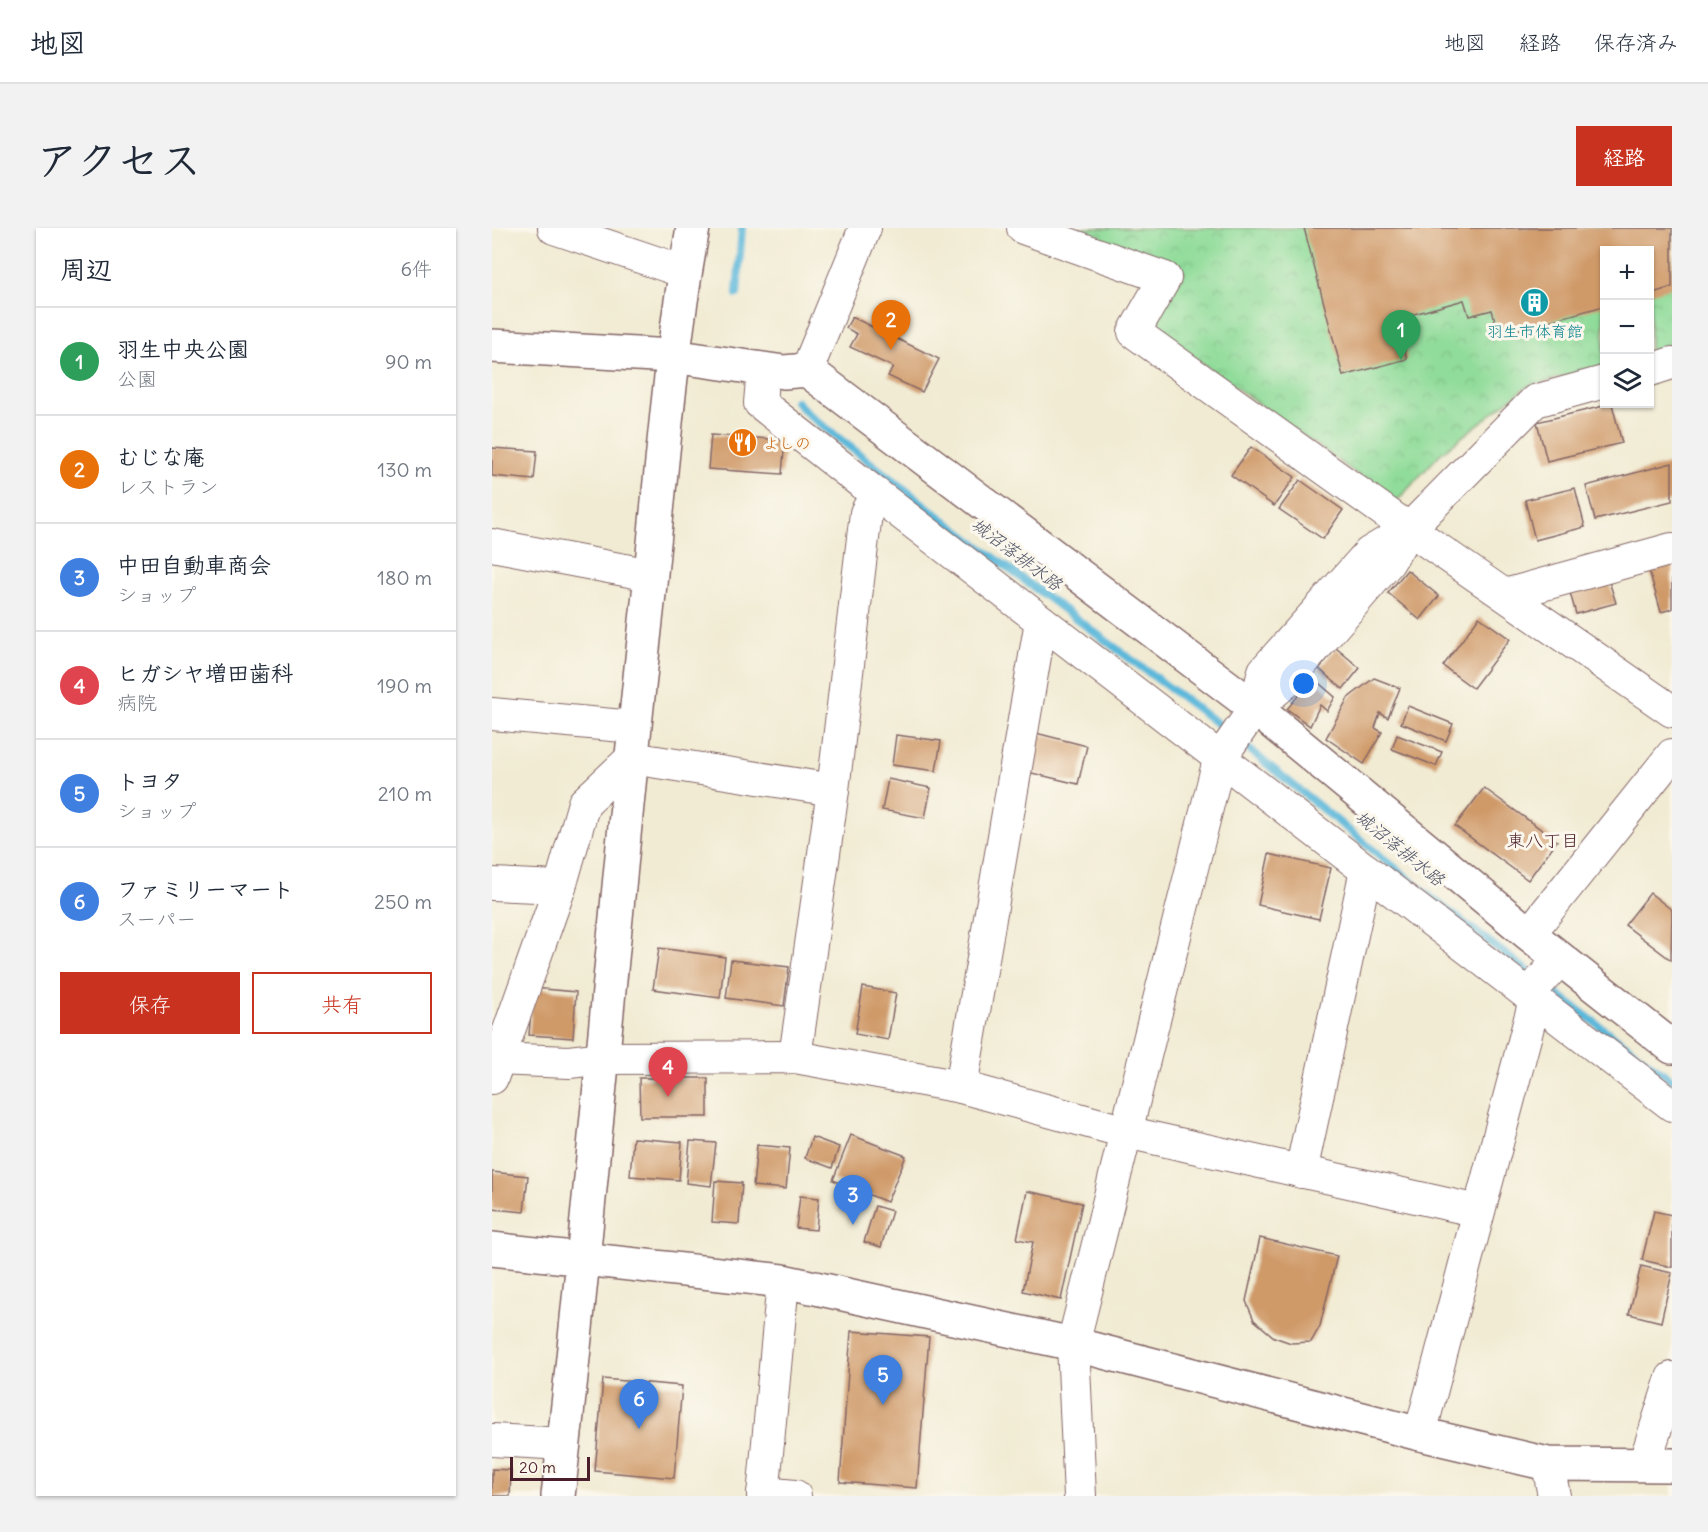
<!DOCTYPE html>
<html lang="ja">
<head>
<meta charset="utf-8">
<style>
	body { margin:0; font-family:Delius,"Klee One",sans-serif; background:#f2f2f3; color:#1f2937 }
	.controls { position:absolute; right:18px; top:18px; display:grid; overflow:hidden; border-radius:0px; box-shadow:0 2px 4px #0004 }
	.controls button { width:54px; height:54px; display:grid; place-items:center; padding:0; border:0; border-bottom:2px solid #e0e1e3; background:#fff; color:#1f2937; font:30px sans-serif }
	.scale { position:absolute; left:18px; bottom:15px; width:80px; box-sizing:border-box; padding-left:6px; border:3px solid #4a1f2b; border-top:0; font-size:16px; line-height:21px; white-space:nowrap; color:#4a1f2b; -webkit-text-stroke:4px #fbf7ec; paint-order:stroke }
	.you { position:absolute; left:812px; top:456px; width:21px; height:21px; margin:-15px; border:4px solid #fff; border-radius:50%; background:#1a73e8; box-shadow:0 0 0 9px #1a73e833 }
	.badge { display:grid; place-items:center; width:39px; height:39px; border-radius:50%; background:#c8321e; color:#fff; font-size:20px; font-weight:700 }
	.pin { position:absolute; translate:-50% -50px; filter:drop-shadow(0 2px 3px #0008) }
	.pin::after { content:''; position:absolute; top:32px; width:21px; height:18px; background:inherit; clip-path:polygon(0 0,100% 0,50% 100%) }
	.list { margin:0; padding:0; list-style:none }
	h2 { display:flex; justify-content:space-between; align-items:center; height:78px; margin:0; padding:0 24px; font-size:26px }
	h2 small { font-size:20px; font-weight:400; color:#747a83 }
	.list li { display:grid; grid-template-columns:39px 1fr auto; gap:18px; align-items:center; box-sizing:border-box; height:108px; padding:0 24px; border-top:2px solid #e0e1e3 }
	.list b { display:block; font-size:22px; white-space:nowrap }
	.list p { margin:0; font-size:20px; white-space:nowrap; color:#747a83 }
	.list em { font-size:20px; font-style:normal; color:#747a83 }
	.actions { display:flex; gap:12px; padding:18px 24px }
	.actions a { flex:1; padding:14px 0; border:2px solid #c8321e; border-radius:0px; text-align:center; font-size:21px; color:#c8321e }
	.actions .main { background:#c8321e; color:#fff }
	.icon { flex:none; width:33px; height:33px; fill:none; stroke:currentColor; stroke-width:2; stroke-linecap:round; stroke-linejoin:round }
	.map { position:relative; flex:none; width:1180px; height:1268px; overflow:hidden; border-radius:0px }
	header { display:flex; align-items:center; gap:36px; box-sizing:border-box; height:84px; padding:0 30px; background:#fff; border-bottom:2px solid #e0e1e3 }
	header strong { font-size:28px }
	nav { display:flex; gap:33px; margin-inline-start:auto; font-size:21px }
	.intro { display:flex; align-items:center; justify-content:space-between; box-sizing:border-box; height:144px; padding:0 36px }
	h1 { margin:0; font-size:42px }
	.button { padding:15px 27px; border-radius:0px; background:#c8321e; color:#fff; font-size:21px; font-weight:700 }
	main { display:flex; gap:36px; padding:0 36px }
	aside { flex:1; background:#fff; border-radius:0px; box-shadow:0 2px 4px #0004 }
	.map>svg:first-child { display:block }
	.park { fill:url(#park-crowns); stroke:#6d7e62; stroke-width:1.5 }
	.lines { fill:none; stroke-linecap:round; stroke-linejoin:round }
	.stream { stroke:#5cb8da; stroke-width:8 }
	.building { fill:#cf9968 }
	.minor-casing { stroke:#846666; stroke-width:34 }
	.tertiary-casing { stroke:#846666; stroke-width:36 }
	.minor { stroke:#fff; stroke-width:32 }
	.tertiary { stroke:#fff; stroke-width:33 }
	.labels { text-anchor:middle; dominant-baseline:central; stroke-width:6; stroke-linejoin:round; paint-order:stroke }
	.culture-label { font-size:16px; fill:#0d838f; stroke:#fbf7ec }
	.food-label { font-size:16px; fill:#c56008; stroke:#fbf7ec; text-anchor:start }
	.water-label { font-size:18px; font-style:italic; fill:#505568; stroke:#fbf7ec }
	.neighbourhood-label { font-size:18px; fill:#4a1f2b; stroke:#fbf7ec }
</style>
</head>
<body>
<header>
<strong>地図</strong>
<nav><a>地図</a><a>経路</a><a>保存済み</a></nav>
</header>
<div class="intro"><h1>アクセス</h1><a class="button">経路</a></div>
<main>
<aside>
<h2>周辺<small>6件</small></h2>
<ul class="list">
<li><span class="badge" style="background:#2e9e5b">1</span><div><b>羽生中央公園</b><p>公園</p></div><em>90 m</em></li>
<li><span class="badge" style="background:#e8710a">2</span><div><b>むじな庵</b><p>レストラン</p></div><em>130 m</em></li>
<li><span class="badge" style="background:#3f7fe0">3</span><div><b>中田自動車商会</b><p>ショップ</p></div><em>180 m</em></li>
<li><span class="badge" style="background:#e0444e">4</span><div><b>ヒガシヤ増田歯科</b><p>病院</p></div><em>190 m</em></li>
<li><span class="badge" style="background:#3f7fe0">5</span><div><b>トヨタ</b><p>ショップ</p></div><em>210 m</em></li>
<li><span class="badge" style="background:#3f7fe0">6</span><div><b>ファミリーマート</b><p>スーパー</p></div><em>250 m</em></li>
</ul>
<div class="actions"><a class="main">保存</a><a>共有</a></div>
</aside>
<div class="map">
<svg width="1180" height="1268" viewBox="0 0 1180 1268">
	<defs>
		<pattern id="park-crowns" width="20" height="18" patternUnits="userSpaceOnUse" patternTransform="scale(1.5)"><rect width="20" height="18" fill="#90dc9a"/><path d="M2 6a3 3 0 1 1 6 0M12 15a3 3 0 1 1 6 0" fill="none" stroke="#7ebc85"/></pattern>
	</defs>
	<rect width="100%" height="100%" fill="#fbf7ec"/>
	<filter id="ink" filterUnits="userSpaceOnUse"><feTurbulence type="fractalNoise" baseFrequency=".0167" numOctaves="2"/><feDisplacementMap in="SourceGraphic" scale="12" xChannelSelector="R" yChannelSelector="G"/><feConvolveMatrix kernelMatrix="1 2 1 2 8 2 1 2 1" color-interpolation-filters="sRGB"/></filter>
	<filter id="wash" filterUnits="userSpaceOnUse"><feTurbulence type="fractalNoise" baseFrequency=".008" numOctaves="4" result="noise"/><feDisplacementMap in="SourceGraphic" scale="24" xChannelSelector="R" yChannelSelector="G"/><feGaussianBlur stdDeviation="1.35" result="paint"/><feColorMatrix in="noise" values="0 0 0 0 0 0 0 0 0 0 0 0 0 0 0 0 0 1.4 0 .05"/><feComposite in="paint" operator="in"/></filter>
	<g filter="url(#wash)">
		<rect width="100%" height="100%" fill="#f1ebd3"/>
		<path class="park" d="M570 0H1180V119L1158 126V22H1112V138L1034 159 948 226 904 274 658 98 693 44Z"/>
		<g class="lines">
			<g class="stream">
				<path d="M245 66 250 0"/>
				<path d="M304 173 317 187 453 293 730 499"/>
				<path d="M753 518 955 682 1042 748"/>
				<path d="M1062 764 1180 852"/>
			</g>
		</g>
		<g id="blocks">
			<g class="building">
				<path d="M812 0H1180V59L1158 66V22H1112V78L1007 107 1000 82 977 88 972 72 904 91 915 131 851 148Z"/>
				<path d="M360 89 447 131 430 164 396 148 401 139 358 119 365 106 354 100Z"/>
				<path d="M1120 176 1130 215 1055 233 1045 194Z"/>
				<path d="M219 207 293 212 290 246 216 241Z"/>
				<path d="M759 219 803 249 782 278 739 247Z"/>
				<path d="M0 220 45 223 42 252 0 248Z"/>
				<path d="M1180 235V273L1103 292 1094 258Z"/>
				<path d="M808 252 851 282 831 311 787 281Z"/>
				<path d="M1083 260 1093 299 1043 312 1033 272Z"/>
				<path d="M1180 336V381L1169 384 1157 342Z"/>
				<path d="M915 342 947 368 928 392 896 365Z"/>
				<path d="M1116 350 1124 375 1084 386 1077 361Z"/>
				<path d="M987 389 1018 411 981 460 951 438Z"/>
				<path d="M844 420 868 440 851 461 827 441Z"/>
				<path d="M821 450 843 469 835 483 828 477 818 498 795 481Z"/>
				<path d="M882 450 908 460 896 490 888 485 883 500 890 504 872 536 834 510 856 470Z"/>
				<path d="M916 478 961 496 954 513 909 495Z"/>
				<path d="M536 503 595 518 586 556 527 542Z"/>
				<path d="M404 507 449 513 444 543 400 537Z"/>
				<path d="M905 507 950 524 944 538 900 521Z"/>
				<path d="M396 551 439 560 433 590 390 582Z"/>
				<path d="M992 560 1065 613 1036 652 963 598Z"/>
				<path d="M777 626 839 640 827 691 766 677Z"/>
				<path d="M1158 665 1180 682 1179 732 1133 697Z"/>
				<path d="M167 720 233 729 228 770 161 761Z"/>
				<path d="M239 732 297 739 292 778 234 770Z"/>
				<path d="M371 759 404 765 396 812 363 806Z"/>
				<path d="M41 760 84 764 81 810 37 807Z"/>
				<path d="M147 850H216V889H148Z"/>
				<path d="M359 907 414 928 395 974 341 952Z"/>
				<path d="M320 909 347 919 340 940 313 930Z"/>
				<path d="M141 910 190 914 187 952 138 948Z"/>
				<path d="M198 913 224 915 219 958 194 955Z"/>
				<path d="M265 917 298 920 294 961 261 958Z"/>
				<path d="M0 944 36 948 32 984 0 981Z"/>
				<path d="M223 953 250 955 247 996 220 994Z"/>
				<path d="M535 963 590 975 569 1072 531 1063 541 1014 525 1011Z"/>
				<path d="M308 968 327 970 324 1002 304 1000Z"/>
				<path d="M383 978 400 983 389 1019 372 1014Z"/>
				<path d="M1162 983 1180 987V1039L1150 1032Z"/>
				<path d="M768 1010 845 1028 828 1098 819 1114 799 1115 782 1109 762 1092 754 1073Z"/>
				<path d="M1149 1038 1180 1045 1169 1094 1137 1086Z"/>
				<path d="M359 1103 437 1109 425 1260 348 1254Z"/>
				<path d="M111 1151 190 1158 182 1250 103 1243Z"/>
				<path d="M0 1241 19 1242 18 1268H0Z"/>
			</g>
		</g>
	</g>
	<g filter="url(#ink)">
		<use href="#blocks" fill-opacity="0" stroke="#846666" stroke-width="1.5"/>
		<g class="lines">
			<defs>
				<g id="minor">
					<path d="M62 0 193 44"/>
					<path d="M531 0 673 50 642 104 917 301 1180 483"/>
					<path d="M271 141 268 175 384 266 374 285 341 562 303 829"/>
					<path d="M315 142 373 0"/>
					<path d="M1158 142 1180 135"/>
					<path d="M384 266 1043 772 928 1206"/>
					<path d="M917 301 1043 173 1112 154"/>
					<path d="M0 317 159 347"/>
					<path d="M1013 367 1180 321"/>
					<path d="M0 486 142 499"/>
					<path d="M0 656 68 659"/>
					<path d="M1037 706 1180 527"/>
					<path d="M1036 767 1068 731"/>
					<path d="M1043 772 1180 877"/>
					<path d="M0 831 77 834 112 830 303 829 469 859 634 904 986 983"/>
					<path d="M0 850 68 659 92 575 140 530 341 562"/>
					<path d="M469 859 549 393"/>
					<path d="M809 944 874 642"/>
					<path d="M0 1212 72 1216"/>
					<path d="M1056 1236 1062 1268"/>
					<path d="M1152 1237 1180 1150"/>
					<path d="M271 1265 303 1268"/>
					<path d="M271 1268 291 1053"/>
					<path d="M588 1268 581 1116 727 532 763 480 793 455 896 335 917 301 877 325 772 443 763 480"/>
				</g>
				<g id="tertiary">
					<path d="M0 118 180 128 292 144 315 142 763 480 1037 706 1180 819"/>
					<path d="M0 1021 291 1053 581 1116 928 1206 1056 1236 1180 1237"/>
					<path d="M66 1268C100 971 123 673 156 375 169 250 178 124 201 0"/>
				</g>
			</defs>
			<use href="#minor" class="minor-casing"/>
			<use href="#tertiary" class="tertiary-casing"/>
			<use href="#minor" class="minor"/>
			<use href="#tertiary" class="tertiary"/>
		</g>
	</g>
	<defs>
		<symbol id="building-disc" viewBox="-11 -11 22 22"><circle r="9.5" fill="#0f9aa8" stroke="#fbf7ec"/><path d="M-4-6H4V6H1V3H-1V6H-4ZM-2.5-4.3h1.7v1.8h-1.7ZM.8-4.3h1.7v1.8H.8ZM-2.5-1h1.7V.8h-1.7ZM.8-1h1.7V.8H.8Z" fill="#fff"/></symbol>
		<symbol id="restaurant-disc" viewBox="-11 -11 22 22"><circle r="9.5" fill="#e8710a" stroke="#fbf7ec"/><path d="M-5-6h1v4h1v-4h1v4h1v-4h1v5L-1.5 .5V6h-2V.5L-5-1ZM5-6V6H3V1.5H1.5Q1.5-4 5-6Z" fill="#fff"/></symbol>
	</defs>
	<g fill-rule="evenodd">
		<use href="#building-disc" x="1026" y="58" width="33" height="33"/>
		<use href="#restaurant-disc" x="234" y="198" width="33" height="33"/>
	</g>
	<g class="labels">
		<g class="culture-label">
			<text x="1043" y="103">羽生市体育館</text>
		</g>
		<g class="food-label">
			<text x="271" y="215">よしの</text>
		</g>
		<g class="water-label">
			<text transform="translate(525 326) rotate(37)">城沼落排水路</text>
			<text transform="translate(908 620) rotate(39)">城沼落排水路</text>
		</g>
		<g class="neighbourhood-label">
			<text x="1051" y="612">東八丁目</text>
		</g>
	</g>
</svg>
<div class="controls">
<button>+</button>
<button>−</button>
<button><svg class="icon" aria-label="layers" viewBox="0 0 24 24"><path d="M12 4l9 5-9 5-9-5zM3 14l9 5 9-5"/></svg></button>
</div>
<div class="scale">20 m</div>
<div class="you"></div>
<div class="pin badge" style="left:909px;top:132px;background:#2e9e5b">1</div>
<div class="pin badge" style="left:399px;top:122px;background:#e8710a">2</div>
<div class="pin badge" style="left:361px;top:997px;background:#3f7fe0">3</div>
<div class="pin badge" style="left:176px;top:869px;background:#e0444e">4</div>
<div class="pin badge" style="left:391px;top:1177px;background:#3f7fe0">5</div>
<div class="pin badge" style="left:147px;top:1201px;background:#3f7fe0">6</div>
</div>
</main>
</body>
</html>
